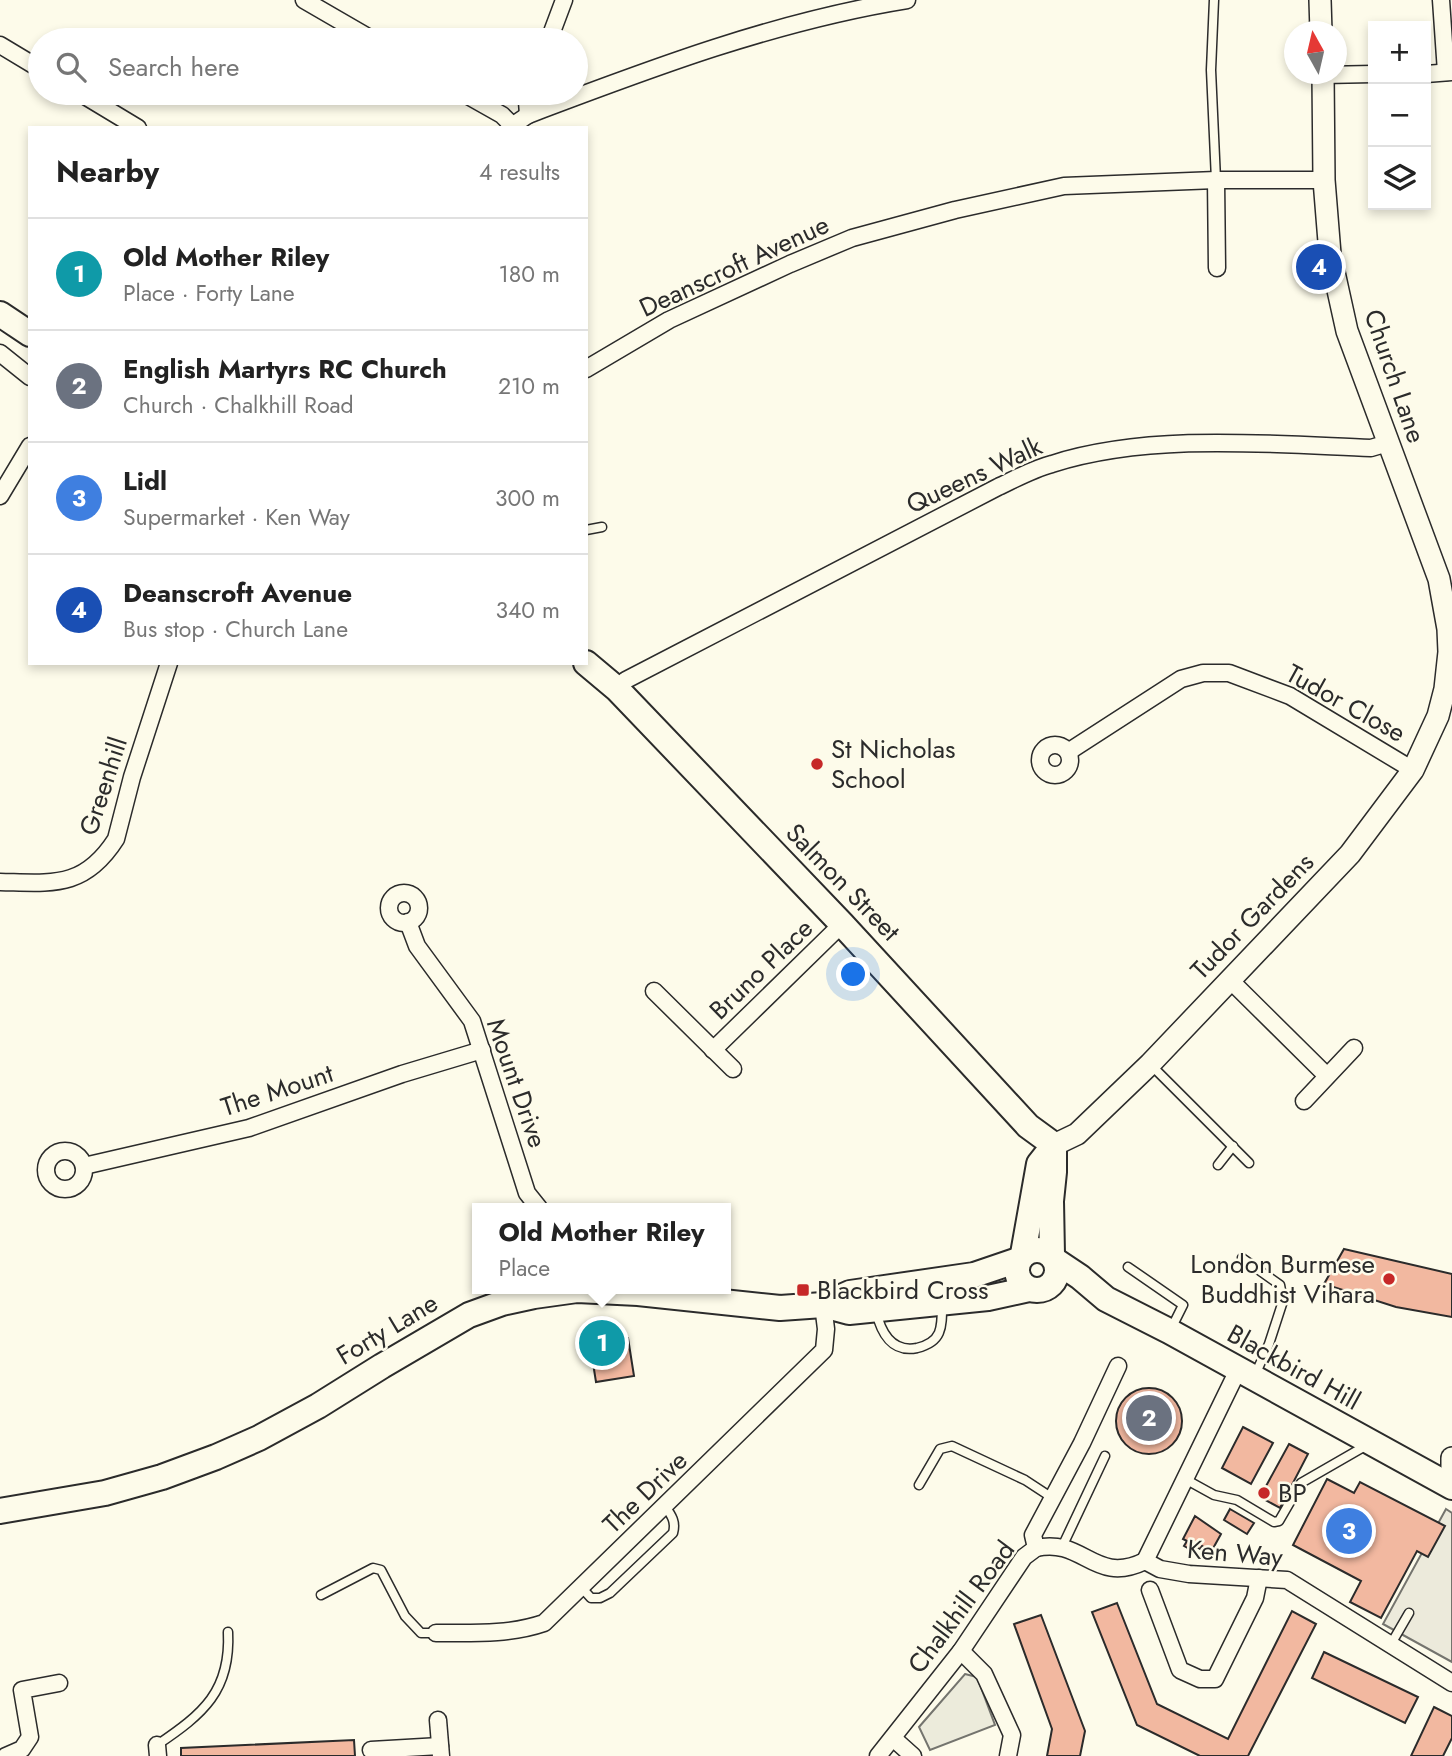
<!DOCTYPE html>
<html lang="en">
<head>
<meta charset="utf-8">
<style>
	body { margin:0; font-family:Jost,sans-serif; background:#f2f2f2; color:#222 }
	.controls { position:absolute; right:21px; top:21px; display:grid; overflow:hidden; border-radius:0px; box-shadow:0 4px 10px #0003 }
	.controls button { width:63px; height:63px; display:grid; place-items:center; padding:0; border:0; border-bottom:2px solid #e0e0e0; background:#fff; color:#222; font:35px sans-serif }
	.compass { position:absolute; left:1284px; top:21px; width:63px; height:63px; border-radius:50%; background:#fff; box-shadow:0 4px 10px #0003; rotate:352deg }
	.you { position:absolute; left:854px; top:975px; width:24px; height:24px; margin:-18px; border:5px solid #fff; border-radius:50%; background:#1a73e8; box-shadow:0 0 0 10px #1a73e833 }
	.badge { display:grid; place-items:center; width:46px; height:46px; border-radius:50%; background:#0b8043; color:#fff; font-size:23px; font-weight:700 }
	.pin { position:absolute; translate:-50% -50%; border:4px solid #fff; box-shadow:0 2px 7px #0006 }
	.popup { position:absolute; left:472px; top:1203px; width:259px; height:91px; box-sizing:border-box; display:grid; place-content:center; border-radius:0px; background:#fff; filter:drop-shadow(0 2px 5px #0005); font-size:23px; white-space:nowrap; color:#767676 }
	.popup b { font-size:26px; color:#222 }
	.popup::after { content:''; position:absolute; left:50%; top:100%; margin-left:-14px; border:14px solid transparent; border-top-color:#fff }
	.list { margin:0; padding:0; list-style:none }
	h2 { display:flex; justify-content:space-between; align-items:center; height:91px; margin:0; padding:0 28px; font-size:30px }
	h2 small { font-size:23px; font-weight:400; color:#767676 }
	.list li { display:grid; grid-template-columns:46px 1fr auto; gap:21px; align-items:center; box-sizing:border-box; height:112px; padding:0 28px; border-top:2px solid #e0e0e0 }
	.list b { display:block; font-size:26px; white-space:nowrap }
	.list p { margin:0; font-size:23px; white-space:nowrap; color:#767676 }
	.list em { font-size:23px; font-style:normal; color:#767676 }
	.icon { flex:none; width:38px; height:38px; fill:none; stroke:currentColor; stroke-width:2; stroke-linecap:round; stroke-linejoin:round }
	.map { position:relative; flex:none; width:1452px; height:1756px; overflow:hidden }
	.search { position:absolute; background:#fff; box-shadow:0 4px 10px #0003; left:28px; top:28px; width:560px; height:77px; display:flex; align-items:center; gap:18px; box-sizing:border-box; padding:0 24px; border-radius:38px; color:#767676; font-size:26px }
	.panel { position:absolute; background:#fff; box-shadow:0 4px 10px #0003; left:28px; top:126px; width:560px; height:539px; border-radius:0px }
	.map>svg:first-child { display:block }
	.green { fill:#ecebdb; stroke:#74746e; stroke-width:2 }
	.parking { fill:#eceadb; stroke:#74746e; stroke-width:2 }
	.building { fill:#f2b8a0; stroke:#2b2b2b; stroke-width:2 }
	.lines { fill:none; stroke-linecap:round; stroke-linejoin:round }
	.lane-casing { stroke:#2b2b2b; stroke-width:11 }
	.street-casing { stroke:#2b2b2b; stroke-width:19 }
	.secondary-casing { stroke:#2b2b2b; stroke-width:24 }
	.primary-casing { stroke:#2b2b2b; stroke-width:28 }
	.lane { stroke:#fdfbea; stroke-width:8 }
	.street { stroke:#fdfbea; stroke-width:16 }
	.secondary { stroke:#fdfbea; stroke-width:21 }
	.primary { stroke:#fdfbea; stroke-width:24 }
	.poi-dot { fill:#c62828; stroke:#fdfbea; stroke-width:2.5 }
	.labels { text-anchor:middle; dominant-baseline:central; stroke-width:5; stroke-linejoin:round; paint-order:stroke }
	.street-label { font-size:26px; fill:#2b2b2b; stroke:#fdfbea }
	.poi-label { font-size:26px; fill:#2b2b2b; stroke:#fdfbea; text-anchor:start }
</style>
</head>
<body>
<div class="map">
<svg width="1452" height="1756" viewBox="0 0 1452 1756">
	<rect width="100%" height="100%" fill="#fdfbea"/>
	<path class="green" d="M965 1674 977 1677 995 1725 930 1750 919 1727Z"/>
	<path class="parking" d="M1446 1509 1452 1513V1662L1383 1624Z"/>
	<g class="building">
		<path d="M1344 1249 1452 1274V1317L1396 1307 1324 1284Z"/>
		<path d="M628 1338 634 1376 596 1382 590 1344 606 1342 607 1349 614 1347 613 1340Z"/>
		<circle cx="1149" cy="1421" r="33"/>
		<path d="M1243 1427 1273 1443 1251 1484 1222 1468Z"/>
		<path d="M1289 1444 1308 1454 1280 1508 1260 1497Z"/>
		<path d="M1327 1479 1354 1493 1360 1482 1445 1526 1428 1557 1417 1551 1381 1618 1350 1602 1361 1581 1293 1545Z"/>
		<path d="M1230 1509 1254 1523 1247 1534 1224 1520Z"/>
		<path d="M1195 1516 1221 1534 1211 1552 1202 1546 1200 1549 1195 1546 1193 1551 1184 1546 1187 1541 1183 1539Z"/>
		<path d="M1117 1603 1157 1704 1228 1739 1292 1611 1316 1624 1248 1756H1200L1137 1725 1092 1612Z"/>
		<path d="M1041 1615 1085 1731 1080 1756H1047L1052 1729 1014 1624Z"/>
		<path d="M1324 1652 1418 1697 1405 1723 1312 1678Z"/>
		<path d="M1434 1707 1452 1716V1738L1443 1756H1411Z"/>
		<path d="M354 1740 355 1756H181V1748Z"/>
	</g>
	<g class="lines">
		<defs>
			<g id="lane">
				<path d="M1214 0 1211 70 1216 180"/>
				<path d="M586 530 602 527"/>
				<path d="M1152 1066 1249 1163"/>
				<path d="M1218 1165 1233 1146"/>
				<path d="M1242 1258 1280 1285 1283 1301 1269 1344 1255 1375"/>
				<path d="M1128 1267 1183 1305 1171 1329"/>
				<path d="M876 1311C881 1333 892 1353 917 1348 942 1342 942 1328 942 1305"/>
				<path d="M1185 1479 1214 1495 1237 1500 1274 1522 1279 1521 1301 1483 1367 1445"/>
				<path d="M919 1485 940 1449 952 1446 1025 1480 1054 1499"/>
				<path d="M1062 1547 1105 1456"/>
				<path d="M581 1587 591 1598H600L610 1593 673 1533C676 1522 672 1516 665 1506"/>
				<path d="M321 1595 373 1568 381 1570 405 1616 421 1633H436"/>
				<path d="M1391 1644 1409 1613"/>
				<path d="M157 1745C203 1714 231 1691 228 1632"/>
			</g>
			<g id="street">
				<path d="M304 0 373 40"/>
				<path d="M1441 0 1446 72"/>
				<path d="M549 40 564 0"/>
				<path d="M0 45 40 69"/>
				<path d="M1426 74 1452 72"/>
				<path d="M1323 75 1373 74"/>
				<path d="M80 93 138 128"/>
				<path d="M463 93 502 115 511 124"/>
				<path d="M528 115 527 101 530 93"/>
				<path d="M509 128 528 115C652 68 776 21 907 0"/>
				<path d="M1216 180 1217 268"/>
				<path d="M0 353 30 377"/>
				<path d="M586 369 669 320 790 264 852 238 955 210 1064 186 1216 180H1324"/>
				<path d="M0 496 30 446"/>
				<path d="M617 689 626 680 998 487C1015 479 1033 469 1052 464 1148 433 1270 444 1371 448L1388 443"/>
				<circle cx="1055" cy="760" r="15"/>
				<path d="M1068 752 1181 679 1203 673H1229L1290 696 1413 770"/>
				<path d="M0 882C52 883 84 889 116 839L132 777 169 663"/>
				<circle cx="404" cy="908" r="15"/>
				<path d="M408 922 417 946 472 1021 527 1193 539 1208"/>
				<path d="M1230 980 1327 1076"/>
				<path d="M654 991 733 1069"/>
				<path d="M713 1050 842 924"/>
				<path d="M1304 1101 1354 1048"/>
				<circle cx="65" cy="1170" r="19"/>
				<path d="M84 1166 249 1128 402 1074 482 1050"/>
				<path d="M1036 1548C1084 1537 1094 1586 1145 1561L1160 1569 1189 1574 1287 1580 1452 1683"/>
				<path d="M1145 1561 1238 1370"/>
				<path d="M1150 1590 1180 1670 1200 1679H1215L1255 1598 1259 1578"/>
				<path d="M436 1633C472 1633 509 1635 544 1623L824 1350 826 1329 823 1305"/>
				<path d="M961 1651 984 1674 1012 1735 1008 1756"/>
				<path d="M438 1720 441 1756"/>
				<path d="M894 1739 913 1756"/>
				<path d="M157 1745 158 1756"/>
				<path d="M371 1750 440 1746"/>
				<path d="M6 1756 22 1749 30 1737 22 1690 59 1683"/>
				<path d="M878 1756 961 1651 1024 1557 1036 1548 1033 1535 1082 1443 1118 1366"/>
			</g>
			<g id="secondary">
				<path d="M1320 0 1321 32"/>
				<path d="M1054 1145 1077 1134 1150 1064 1350 854 1413 770 1438 716 1445 689 1449 652 1448 629 1439 579 1347 331 1330 254 1324 180 1323 74"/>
				<path d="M1452 1458V1467"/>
			</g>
			<g id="primary">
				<path d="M0 314 30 334"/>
				<path d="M586 663 617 689 842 924 1028 1126 1054 1145"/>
				<circle cx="1037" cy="1270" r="20"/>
				<path d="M1023 1254 1039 1164 1054 1145"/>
				<path d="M1052 1255 1051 1201 1054 1172V1146"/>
				<path d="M1056 1261 1080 1277 1106 1299 1169 1331 1452 1487"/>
				<path d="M823 1305 850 1293 974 1275 1018 1260"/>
				<path d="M0 1511 105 1493 162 1477 216 1457 259 1438 318 1406 382 1366 469 1315 502 1303 534 1296 577 1290 638 1293 780 1308 823 1305 849 1312 988 1298 1029 1289"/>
			</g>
		</defs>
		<use href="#lane" class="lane-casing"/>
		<use href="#street" class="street-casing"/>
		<use href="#secondary" class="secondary-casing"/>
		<use href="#primary" class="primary-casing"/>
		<use href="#lane" class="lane"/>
		<use href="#street" class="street"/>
		<use href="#secondary" class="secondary"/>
		<use href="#primary" class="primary"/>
	</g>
	<g class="poi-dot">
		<circle cx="817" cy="764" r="7"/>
		<circle cx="1389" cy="1279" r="7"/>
		<rect x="796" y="1283" width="14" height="14" rx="3.5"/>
		<circle cx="1264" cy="1493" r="7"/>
	</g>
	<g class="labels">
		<g class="street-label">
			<text transform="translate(734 266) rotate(-25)">Deanscroft Avenue</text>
			<text transform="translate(1395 376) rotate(71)">Church Lane</text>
			<text transform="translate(974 475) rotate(-25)">Queens Walk</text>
			<text transform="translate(1346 703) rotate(29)">Tudor Close</text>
			<text transform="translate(103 786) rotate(-72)">Greenhill</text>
			<text transform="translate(843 882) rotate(46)">Salmon Street</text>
			<text transform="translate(1252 916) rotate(-46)">Tudor Gardens</text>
			<text transform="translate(761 969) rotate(-44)">Bruno Place</text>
			<text transform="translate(517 1083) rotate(71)">Mount Drive</text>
			<text transform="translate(277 1090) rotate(-18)">The Mount</text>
			<text transform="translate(387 1329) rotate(-31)">Forty Lane</text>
			<text transform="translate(1294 1367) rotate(29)">Blackbird Hill</text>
			<text transform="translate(645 1492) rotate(-44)">The Drive</text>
			<text transform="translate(1235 1553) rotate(5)">Ken Way</text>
			<text transform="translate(961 1607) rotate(-53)">Chalkhill Road</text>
		</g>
		<g class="poi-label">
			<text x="831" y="749">St Nicholas<tspan x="831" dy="30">School</tspan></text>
			<text x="1375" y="1264" text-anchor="end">London Burmese<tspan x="1375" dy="30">Buddhist Vihara</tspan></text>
			<text x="817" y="1290">Blackbird Cross</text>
			<text x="1278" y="1493">BP</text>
		</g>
	</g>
</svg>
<div class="controls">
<button>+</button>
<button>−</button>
<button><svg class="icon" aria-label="layers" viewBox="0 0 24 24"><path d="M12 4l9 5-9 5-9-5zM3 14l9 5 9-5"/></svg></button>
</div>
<svg class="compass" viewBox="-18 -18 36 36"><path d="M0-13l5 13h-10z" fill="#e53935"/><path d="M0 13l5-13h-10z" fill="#767676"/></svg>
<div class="you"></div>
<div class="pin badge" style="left:602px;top:1343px;background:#0f9aa8">1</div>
<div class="popup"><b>Old Mother Riley</b>Place</div>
<div class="pin badge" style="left:1149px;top:1418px;background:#6b7280">2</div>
<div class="pin badge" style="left:1349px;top:1531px;background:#3f7fe0">3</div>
<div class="pin badge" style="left:1319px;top:267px;background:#1a4fb4">4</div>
<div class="search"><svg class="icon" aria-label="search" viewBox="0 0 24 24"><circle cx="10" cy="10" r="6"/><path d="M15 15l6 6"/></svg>Search here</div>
<section class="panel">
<h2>Nearby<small>4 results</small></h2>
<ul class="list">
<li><span class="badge" style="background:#0f9aa8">1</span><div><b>Old Mother Riley</b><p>Place · Forty Lane</p></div><em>180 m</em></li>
<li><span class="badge" style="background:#6b7280">2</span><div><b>English Martyrs RC Church</b><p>Church · Chalkhill Road</p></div><em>210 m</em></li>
<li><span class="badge" style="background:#3f7fe0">3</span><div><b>Lidl</b><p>Supermarket · Ken Way</p></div><em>300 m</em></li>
<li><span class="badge" style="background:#1a4fb4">4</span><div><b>Deanscroft Avenue</b><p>Bus stop · Church Lane</p></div><em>340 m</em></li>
</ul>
</section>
</div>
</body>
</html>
